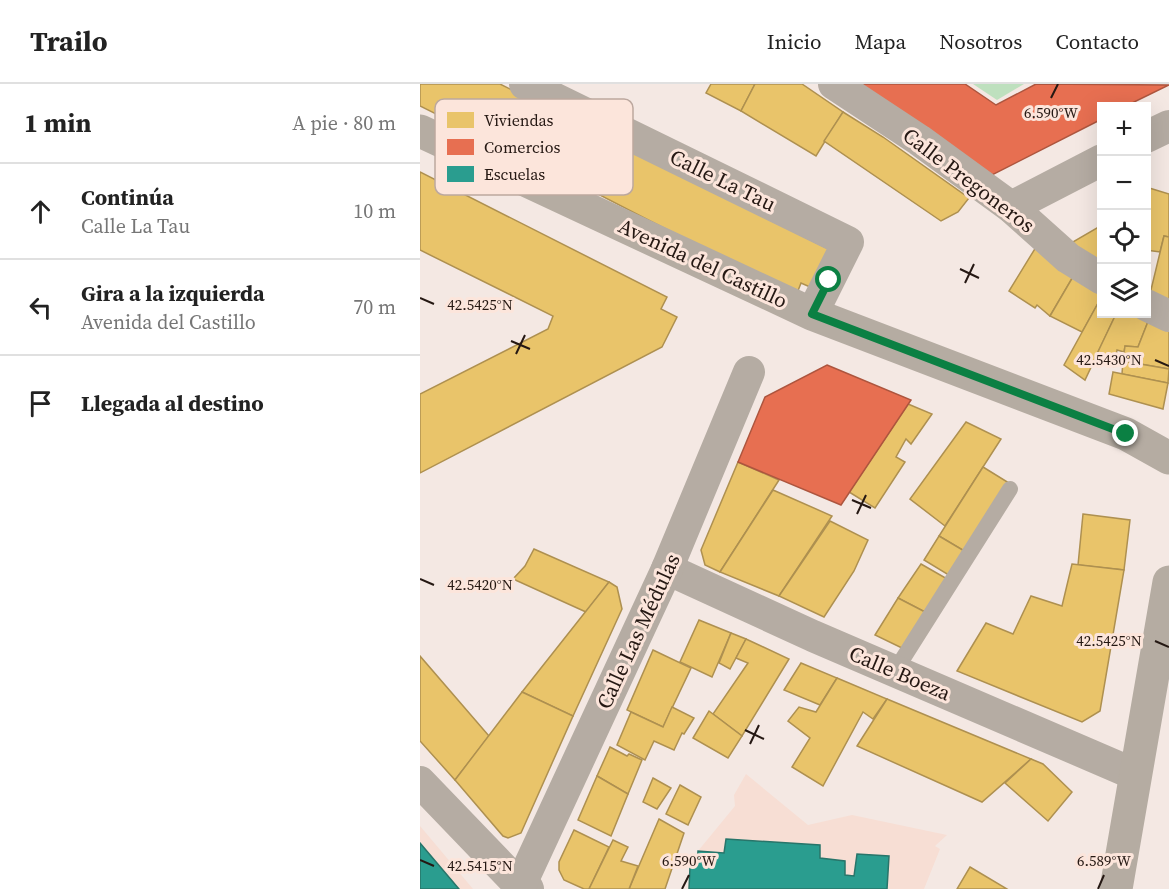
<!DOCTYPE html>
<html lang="es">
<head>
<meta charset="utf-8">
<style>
	body { margin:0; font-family:"Source Serif 4",serif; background:#f2f2f2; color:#222 }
	.controls { position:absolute; right:18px; top:18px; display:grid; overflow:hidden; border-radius:0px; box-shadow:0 6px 24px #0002 }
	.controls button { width:54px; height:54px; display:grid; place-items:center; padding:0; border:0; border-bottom:2px solid #e0e0e0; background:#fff; color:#222; font:30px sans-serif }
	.stop { position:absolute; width:18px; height:18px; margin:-14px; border:4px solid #0b8043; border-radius:50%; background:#fff }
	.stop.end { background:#0b8043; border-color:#fff; box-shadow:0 2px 6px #0008 }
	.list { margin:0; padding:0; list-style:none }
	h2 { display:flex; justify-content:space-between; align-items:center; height:78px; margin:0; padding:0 24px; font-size:26px }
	h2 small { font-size:20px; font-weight:400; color:#767676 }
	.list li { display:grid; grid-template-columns:39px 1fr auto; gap:18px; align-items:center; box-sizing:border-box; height:96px; padding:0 24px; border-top:2px solid #e0e0e0 }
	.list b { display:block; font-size:22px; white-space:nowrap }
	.list p { margin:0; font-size:20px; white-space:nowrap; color:#767676 }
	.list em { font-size:20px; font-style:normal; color:#767676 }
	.icon { flex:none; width:33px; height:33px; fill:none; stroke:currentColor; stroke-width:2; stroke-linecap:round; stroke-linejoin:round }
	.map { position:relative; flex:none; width:749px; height:805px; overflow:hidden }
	header { display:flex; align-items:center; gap:36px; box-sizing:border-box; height:84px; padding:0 30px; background:#fff; border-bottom:2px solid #e0e0e0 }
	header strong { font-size:28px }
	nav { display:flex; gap:33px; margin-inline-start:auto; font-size:21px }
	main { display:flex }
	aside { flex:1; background:#fff }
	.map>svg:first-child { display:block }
	.built { fill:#f7ded4 }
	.green { fill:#bee0be }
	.homes { fill:#e9c46a; stroke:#ae9050; stroke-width:1.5 }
	.shops { fill:#e76f51; stroke:#ad553e; stroke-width:1.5 }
	.schools { fill:#2a9d8f; stroke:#28756a; stroke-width:1.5 }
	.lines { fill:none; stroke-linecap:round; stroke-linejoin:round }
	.lane { stroke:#b5aca3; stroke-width:16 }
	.street { stroke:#b5aca3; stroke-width:32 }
	.secondary { stroke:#b5aca2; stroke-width:33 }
	.route { stroke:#0b8043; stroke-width:8 }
	.ticks { fill:none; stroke:#251813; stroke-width:2 }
	.labels { text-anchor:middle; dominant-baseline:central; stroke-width:6; stroke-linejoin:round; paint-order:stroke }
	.street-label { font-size:21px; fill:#251813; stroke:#fce5db }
	.key { fill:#fce5db; stroke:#bca89f; stroke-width:1.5 }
	.key-label { font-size:16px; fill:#251813 }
	.ticks-label { font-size:15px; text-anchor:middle; fill:#251813; stroke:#fce5db; stroke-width:6; stroke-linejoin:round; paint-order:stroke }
</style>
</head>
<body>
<header>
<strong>Trailo</strong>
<nav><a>Inicio</a><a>Mapa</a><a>Nosotros</a><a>Contacto</a></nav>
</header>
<main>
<aside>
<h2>1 min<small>A pie · 80 m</small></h2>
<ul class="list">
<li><svg class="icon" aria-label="ahead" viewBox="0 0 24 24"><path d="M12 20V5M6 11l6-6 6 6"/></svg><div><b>Continúa</b><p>Calle La Tau</p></div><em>10 m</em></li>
<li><svg class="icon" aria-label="left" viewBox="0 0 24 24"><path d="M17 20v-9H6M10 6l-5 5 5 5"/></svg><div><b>Gira a la izquierda</b><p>Avenida del Castillo</p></div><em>70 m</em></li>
<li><svg class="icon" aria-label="arrive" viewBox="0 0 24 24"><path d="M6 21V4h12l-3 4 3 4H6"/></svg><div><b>Llegada al destino</b></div></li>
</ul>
</aside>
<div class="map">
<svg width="749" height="805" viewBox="0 0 749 805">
	<rect width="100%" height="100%" fill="#f4e8e3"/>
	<g class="built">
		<path d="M326 690 388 741 432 731 527 751 515 762 520 765 504 805H268L270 783 278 767 315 722 314 711Z"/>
		<path d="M0 742 53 805H0Z"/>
	</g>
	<path class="green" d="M553 0H604L577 16Z"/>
	<g class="homes">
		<path d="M0 0H80L122 21 96 70 0 22Z"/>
		<path d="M291 0H335L321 27 286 9Z"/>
		<path d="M335 0H382L423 28 396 72 321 27Z"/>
		<path d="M423 28 463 53 549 114 538 128 521 137 404 57Z"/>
		<path d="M194 59 417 169 397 206 381 199 376 212 170 106Z"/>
		<path d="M0 88 247 213 241 225 257 233 242 263 0 389V310L128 245 133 232 0 166Z"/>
		<path d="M726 103 749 110V153L744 152 740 168 726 166Z"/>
		<path d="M682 141V183L651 159Z"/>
		<path d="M744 152 749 153V221L729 214Z"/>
		<path d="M616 163 654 191 630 232 617 221 615 224 589 207Z"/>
		<path d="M654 191 682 207V212L662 248 630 232Z"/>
		<path d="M682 212V230H696L665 296 644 281Z"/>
		<path d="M696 230H719L729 235 718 263 705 262 704 268 697 266 694 283 675 274Z"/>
		<path d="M729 235 749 245V285L703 277 705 262 718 263Z"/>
		<path d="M703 277 749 285 748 299 702 290Z"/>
		<path d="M693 288 748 299 743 325 689 310Z"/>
		<path d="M488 320 512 330 491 360 486 355 476 373 485 378 455 424 429 408Z"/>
		<path d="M546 338 581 355 525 442 490 415Z"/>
		<path d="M318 378 359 396 300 488 285 481 281 466Z"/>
		<path d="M563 383 589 399 546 468 519 452Z"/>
		<path d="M353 406 412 432 359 512 300 488Z"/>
		<path d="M663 430 710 436 704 486 658 481Z"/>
		<path d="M410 437 448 456 434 487 404 533 359 512Z"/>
		<path d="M519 452 546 468 532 493 504 476Z"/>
		<path d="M114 465 189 498 166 528 93 495 105 482Z"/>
		<path d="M501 480 529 496 507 529 478 514Z"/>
		<path d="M652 480 704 486 680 627 662 638 537 587 566 539 593 550 611 512 642 522Z"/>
		<path d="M189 498 197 503 202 525 153 632 102 608Z"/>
		<path d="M478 514 507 529 484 565 455 551Z"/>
		<path d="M279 536 311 549 292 593 260 578Z"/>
		<path d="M311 549 326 555 310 585 299 579Z"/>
		<path d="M326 555 369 575 322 652 293 630 328 579 316 574Z"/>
		<path d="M233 566 271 584 243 643 207 626Z"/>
		<path d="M0 572 69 652 35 696 0 657Z"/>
		<path d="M381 579 417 594 400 621 364 606Z"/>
		<path d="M417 594 467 615 453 635 443 628 403 702 372 683 390 654 368 637 379 623 396 628Z"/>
		<path d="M102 608 153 632 101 749 88 754 83 752 35 696Z"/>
		<path d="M467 615 611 675 562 718 437 662Z"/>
		<path d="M252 623 274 634 264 650 262 649 254 666 234 657 225 676 197 661 211 628 243 643Z"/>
		<path d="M289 627 322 652 308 674 273 654Z"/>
		<path d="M190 663 207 672 209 670 222 676 208 710 177 692Z"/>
		<path d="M611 675 623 680 652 708 628 737 585 699Z"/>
		<path d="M177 692 208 710 191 752 158 736Z"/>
		<path d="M233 694 251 704 237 725 223 718Z"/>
		<path d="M260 701 281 713 268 741 246 730Z"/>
		<path d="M239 735 264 749 245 805H209Z"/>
		<path d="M154 746 189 763 169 805H164L144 796 139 786V778Z"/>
		<path d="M193 756 208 763 201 777 218 782 209 805H169Z"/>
		<path d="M550 783 587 805H537Z"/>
	</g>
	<g class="shops">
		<path d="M438 0H545L576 21 616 0 749 1 706 22H682V35L572 91Z"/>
		<path d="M407 281 491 316 421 421 318 378 345 313Z"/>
	</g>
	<g class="schools">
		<path d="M306 755 400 761V774L425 777V791L434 792 437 770 469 772 467 805H269L270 783 277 782 278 767 304 769Z"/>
		<path d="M0 759 39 805H0Z"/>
	</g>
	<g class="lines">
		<path class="lane" d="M475 587 590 405"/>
		<g class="street">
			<path d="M105 0 428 158 392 230"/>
			<path d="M414 0 499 56 591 123 648 174 682 195"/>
			<path d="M726 53 749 42"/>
			<path d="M591 123 682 76"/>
			<path d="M726 221 749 232"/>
			<path d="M247 485 393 552 714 690"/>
			<path d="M0 698 100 802 108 805"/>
			<path d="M100 802 247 485 329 288"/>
		</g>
		<g class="secondary">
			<path d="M0 47 392 230 706 350 749 374"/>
			<path d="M696 805 749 498"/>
		</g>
	</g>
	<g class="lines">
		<path class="route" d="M409 196 392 230 706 350"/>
	</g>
	<path class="ticks" d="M631 14 638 0M540 185 559 194M545 199 554 180M0 214 14 220M91 257 110 265M96 270 105 251M735 276 749 282M432 416 451 424M437 430 446 411M0 495 14 501M735 557 749 563M325 646 344 655M330 660 339 641M0 776 14 782M262 805 269 791M678 805 684 791"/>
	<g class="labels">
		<g class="street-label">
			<text transform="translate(303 96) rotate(26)">Calle La Tau</text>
			<text transform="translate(549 96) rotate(37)">Calle Pregoneros</text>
			<text transform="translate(283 179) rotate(25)">Avenida del Castillo</text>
			<text transform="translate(218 547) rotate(-65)">Calle Las Médulas</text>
			<text transform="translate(480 589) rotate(23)">Calle Boeza</text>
		</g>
	</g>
	<rect x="15" y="15" width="198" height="96" rx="9" class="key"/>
	<rect x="27" y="28" width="27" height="16" fill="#e9c46a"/>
	<rect x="27" y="55" width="27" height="16" fill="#e76f51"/>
	<rect x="27" y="82" width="27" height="16" fill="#2a9d8f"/>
	<g class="key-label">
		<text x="64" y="42">Viviendas</text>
		<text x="64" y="69">Comercios</text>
		<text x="64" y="96">Escuelas</text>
	</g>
	<g class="ticks-label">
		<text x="631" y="34">6.590°W</text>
		<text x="60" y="226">42.5425°N</text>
		<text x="689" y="281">42.5430°N</text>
		<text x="60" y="506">42.5420°N</text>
		<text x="689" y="562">42.5425°N</text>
		<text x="269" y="782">6.590°W</text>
		<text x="684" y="782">6.589°W</text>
		<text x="60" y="787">42.5415°N</text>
	</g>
</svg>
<div class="controls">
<button>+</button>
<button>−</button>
<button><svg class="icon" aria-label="locate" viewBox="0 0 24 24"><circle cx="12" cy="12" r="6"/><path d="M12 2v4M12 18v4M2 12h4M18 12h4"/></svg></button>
<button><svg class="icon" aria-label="layers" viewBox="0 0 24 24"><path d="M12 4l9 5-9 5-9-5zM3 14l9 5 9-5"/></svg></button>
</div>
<div class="stop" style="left:409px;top:196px"></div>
<div class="stop end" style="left:706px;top:350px"></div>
</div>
</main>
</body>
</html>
